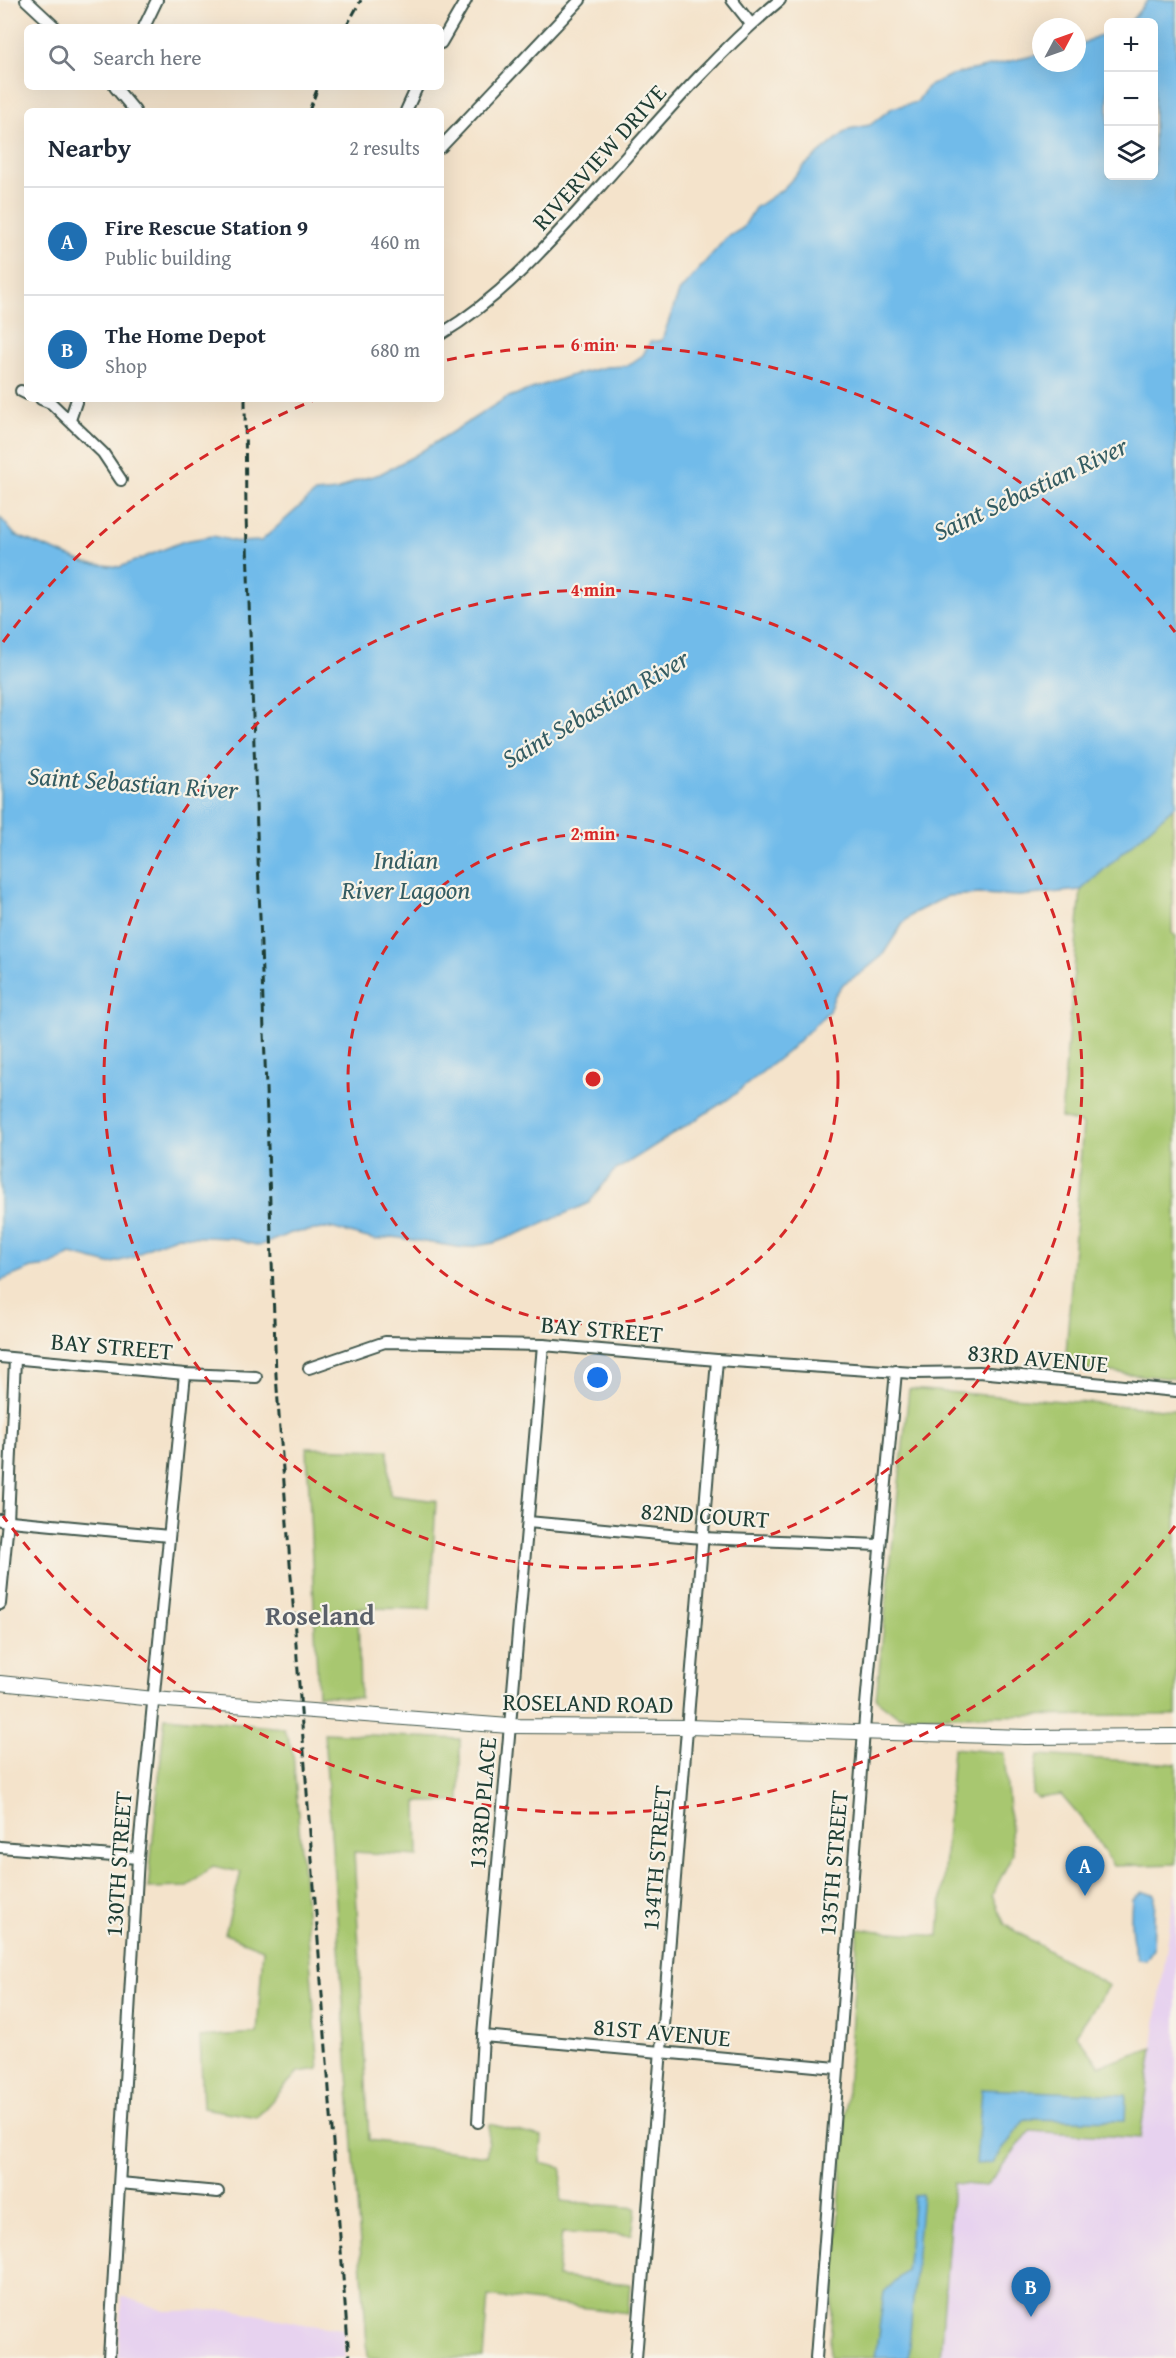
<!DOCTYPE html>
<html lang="en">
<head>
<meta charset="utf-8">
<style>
	body { margin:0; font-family:"Gentium Book Plus",serif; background:#f6f6f7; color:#1f2937 }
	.controls { position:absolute; right:18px; top:18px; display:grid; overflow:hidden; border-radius:9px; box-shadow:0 6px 24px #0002 }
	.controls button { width:54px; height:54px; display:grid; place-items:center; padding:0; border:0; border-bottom:2px solid #e0e1e3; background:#fff; color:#1f2937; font:30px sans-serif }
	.compass { position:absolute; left:1032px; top:18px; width:54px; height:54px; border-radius:50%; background:#fff; box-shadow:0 6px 24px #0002; rotate:49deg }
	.you { position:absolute; left:598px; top:1378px; width:21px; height:21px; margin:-15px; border:4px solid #fff; border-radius:50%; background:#1a73e8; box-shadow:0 0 0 9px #1a73e833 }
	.badge { display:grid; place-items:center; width:39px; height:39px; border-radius:50%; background:#1f6fb2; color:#fff; font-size:20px; font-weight:700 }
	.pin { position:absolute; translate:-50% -50px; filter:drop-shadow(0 2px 3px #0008) }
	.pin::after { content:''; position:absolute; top:32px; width:21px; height:18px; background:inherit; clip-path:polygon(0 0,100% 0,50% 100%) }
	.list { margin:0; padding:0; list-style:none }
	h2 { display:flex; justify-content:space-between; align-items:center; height:78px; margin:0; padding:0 24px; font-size:26px }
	h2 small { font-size:20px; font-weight:400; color:#747a83 }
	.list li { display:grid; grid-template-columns:39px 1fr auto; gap:18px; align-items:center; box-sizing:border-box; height:108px; padding:0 24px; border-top:2px solid #e0e1e3 }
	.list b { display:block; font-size:22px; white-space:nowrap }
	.list p { margin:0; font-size:20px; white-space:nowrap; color:#747a83 }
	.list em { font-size:20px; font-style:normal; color:#747a83 }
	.icon { flex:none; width:33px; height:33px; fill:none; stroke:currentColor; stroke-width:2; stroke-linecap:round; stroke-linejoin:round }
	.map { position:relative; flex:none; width:1176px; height:2358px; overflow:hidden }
	.search { position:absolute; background:#fff; box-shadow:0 6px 24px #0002; left:24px; top:24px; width:420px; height:66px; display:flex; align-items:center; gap:15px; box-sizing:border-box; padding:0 21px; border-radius:9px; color:#747a83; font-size:22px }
	.panel { position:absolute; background:#fff; box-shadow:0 6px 24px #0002; left:24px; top:108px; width:420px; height:294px; border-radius:9px }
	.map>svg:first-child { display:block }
	.built { fill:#e7d2ef }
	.green { fill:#a8c76f; stroke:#648252; stroke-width:1.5 }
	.water { fill:#71bbea; stroke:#487c8f; stroke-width:1.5 }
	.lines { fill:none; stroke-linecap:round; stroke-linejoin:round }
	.street-casing { stroke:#3f564b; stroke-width:14 }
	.secondary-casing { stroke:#3f564b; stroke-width:16 }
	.street { stroke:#fff; stroke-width:10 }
	.secondary { stroke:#fff; stroke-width:14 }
	.rail { stroke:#1f3d34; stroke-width:3; stroke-dasharray:9 4.5; stroke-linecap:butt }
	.ring { fill:none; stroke:#d62828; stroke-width:3; stroke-dasharray:10 8 }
	.labels { text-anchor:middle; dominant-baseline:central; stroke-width:4.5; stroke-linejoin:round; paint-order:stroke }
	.street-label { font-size:24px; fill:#1f3d34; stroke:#f7f3e8 }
	.water-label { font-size:26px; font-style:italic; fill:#345c62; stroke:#f7f3e8 }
	.quarter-label { font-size:27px; font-weight:bold; fill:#5a6069; stroke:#f7f3e8 }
	.centre { fill:#d62828; stroke:#f7f3e8; stroke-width:3 }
	.ring-label { font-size:18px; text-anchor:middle; font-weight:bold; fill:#d62828; stroke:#f7f3e8; stroke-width:4.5; stroke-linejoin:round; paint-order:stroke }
</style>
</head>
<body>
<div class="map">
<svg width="1176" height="2358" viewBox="0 0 1176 2358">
	<rect width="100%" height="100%" fill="#f7f3e8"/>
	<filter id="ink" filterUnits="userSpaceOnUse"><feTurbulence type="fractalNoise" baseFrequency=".0167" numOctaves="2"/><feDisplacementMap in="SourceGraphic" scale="12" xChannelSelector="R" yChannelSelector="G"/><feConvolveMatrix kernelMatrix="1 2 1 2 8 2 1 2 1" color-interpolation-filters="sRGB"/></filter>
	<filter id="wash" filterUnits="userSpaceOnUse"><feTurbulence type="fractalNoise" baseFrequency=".008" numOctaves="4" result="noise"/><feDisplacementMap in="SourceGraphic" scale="24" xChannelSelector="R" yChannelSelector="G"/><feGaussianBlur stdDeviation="1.35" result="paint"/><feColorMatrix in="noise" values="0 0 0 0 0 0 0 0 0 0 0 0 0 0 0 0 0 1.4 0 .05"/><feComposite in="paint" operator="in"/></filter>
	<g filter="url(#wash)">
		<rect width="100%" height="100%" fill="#f4e3cb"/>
		<g class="built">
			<path d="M1176 1882V2358H940L953 2183 986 2186 1030 2131 1140 2138Z"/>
			<path d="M122 2296 165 2311 235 2310 303 2324 343 2329 345 2358H118Z"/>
		</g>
		<g class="green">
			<path d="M1173 807 1172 933 1176 936V1379L1065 1367 1083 1124 1061 1118 1081 890Z"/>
			<path d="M909 1389 1176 1410V1715L898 1716 876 1699Z"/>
			<path d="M307 1448 388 1450 390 1495 436 1501 430 1609 358 1608 360 1698 318 1695Z"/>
			<path d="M165 1717 283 1728 293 1753 319 2069 298 2072 257 2117 203 2108 200 2037 257 2033 263 1949 225 1934 241 1872 213 1866 187 1887 148 1888Z"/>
			<path d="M324 1733 460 1739V1802H417L418 1856 354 1852 369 2140 487 2156 489 2124 542 2137 540 2163 562 2168 561 2201 636 2208 632 2235 562 2233 557 2277 630 2284 628 2313 488 2296 483 2358H368Z"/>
			<path d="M953 1748 1004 1753 1013 1854 992 1895 1005 1925 1109 1986 1076 2034 1100 2066 1153 2048 1140 2138 1030 2131 986 2186 953 2183 940 2358H829L858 1929 939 1936Z"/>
			<path d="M1038 1755 1176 1764V1864L1113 1866 1092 1831 1061 1795 1038 1798 1032 1794Z"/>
		</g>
		<g class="water">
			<path d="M1148 0H1176V805L1081 890 1020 896 980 894 948 896 914 913 904 922 882 956 860 974 844 983 835 995 829 1011 787 1052 730 1098 613 1172 589 1203 533 1228 494 1243 464 1248 393 1237 375 1240 331 1228 291 1233 259 1246 231 1238 178 1236 151 1246 134 1257 109 1264 71 1254 49 1266 32 1268 0 1281V517L15 535 86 563 120 567 184 541 213 536 238 542 261 541 315 493 337 491 355 481 380 474 414 456 506 398 569 376 606 367 627 366 643 355 650 342 662 340 679 292 726 238 743 228 755 208 783 189 804 166 849 129 870 125 892 108 917 102 927 87 951 75 1041 54V63H1077V46L1098 36 1108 34V176H1154V22H1130Z"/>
			<path d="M1142 1892 1155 1894 1153 1949 1146 1960 1138 1959C1130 1940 1130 1920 1132 1899Z"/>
			<path d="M982 2089 1126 2095 1125 2121 1025 2119 993 2163 976 2164Z"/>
			<path d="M922 2194 908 2358H875L884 2292 906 2271 914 2195Z"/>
		</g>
	</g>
	<g filter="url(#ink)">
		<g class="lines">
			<defs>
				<g id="street">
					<path d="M26 0 55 27"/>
					<path d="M732 0 751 24"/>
					<path d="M144 27 157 0"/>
					<path d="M441 43 466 0"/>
					<path d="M115 87 135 111"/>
					<path d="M406 111 417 87"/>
					<path d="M441 147 580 0"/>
					<path d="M441 334C499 299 544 249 588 200 650 131 709 59 780 0"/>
					<path d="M21 391 27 394"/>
					<path d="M41 399 51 403 103 453 121 480"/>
					<path d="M70 420 77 399"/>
					<path d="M0 1357 185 1374 256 1377"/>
					<path d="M309 1368 385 1342 543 1345 717 1360 914 1373 979 1372 1176 1391"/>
					<path d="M0 1520 169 1536"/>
					<path d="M528 1522 702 1538 879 1545"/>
					<path d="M0 1604 8 1521 15 1359"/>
					<path d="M0 1847 138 1858"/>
					<path d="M483 2036 837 2068"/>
					<path d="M478 2122 483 2036 543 1345"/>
					<path d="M120 2183 218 2192"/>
					<path d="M109 2358 138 1858 185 1374"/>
					<path d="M636 2358 717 1360"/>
					<path d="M816 2358 866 1705 896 1371"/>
				</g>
				<path id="secondary" d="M0 1683 154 1699 509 1726 688 1727 1025 1737 1176 1736"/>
			</defs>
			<use href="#street" class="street-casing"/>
			<use href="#secondary" class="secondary-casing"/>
			<use href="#street" class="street"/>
			<use href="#secondary" class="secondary"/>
			<g class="rail">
				<path d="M346 27 361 0"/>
				<path d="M309 111 318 87"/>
				<path d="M245 399 246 516 276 1375 349 2358"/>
			</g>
		</g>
	</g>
	<g class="ring">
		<circle cx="593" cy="1079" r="245"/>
		<circle cx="593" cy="1079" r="489"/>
		<path d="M1175 1526A734 734 0 0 1 3 1516M3 642A734 734 0 0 1 312 401M447 360A734 734 0 0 1 1175 632"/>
	</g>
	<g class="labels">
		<g class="street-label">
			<text transform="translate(599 157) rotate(-48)">RIVERVIEW DRIVE</text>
			<text transform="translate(602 1329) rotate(5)">BAY STREET</text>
			<text transform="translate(112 1346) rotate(5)">BAY STREET</text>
			<text transform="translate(1038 1358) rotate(5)">83RD AVENUE</text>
			<text transform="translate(705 1515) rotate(4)">82ND COURT</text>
			<text transform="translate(588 1703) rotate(1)">ROSELAND ROAD</text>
			<text transform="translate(482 1803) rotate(-85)">133RD PLACE</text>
			<text transform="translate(656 1858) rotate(-85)">134TH STREET</text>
			<text transform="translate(833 1863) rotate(-85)">135TH STREET</text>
			<text transform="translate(118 1864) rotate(-86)">130TH STREET</text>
			<text transform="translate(662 2032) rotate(5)">81ST AVENUE</text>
		</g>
		<g class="water-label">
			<text transform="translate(1030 488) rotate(-25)">Saint Sebastian River</text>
			<text transform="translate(595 708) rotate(-30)">Saint Sebastian River</text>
			<text transform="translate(133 782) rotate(4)">Saint Sebastian River</text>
			<text x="406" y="859">Indian<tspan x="406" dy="30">River Lagoon</tspan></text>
		</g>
		<g class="quarter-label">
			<text x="320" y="1615">Roseland</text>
		</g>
	</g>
	<circle cx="593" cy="1079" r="9" class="centre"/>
	<g class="ring-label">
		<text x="593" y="351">6 min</text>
		<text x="593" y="596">4 min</text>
		<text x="593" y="840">2 min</text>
	</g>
</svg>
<div class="controls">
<button>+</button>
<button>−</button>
<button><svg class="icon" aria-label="layers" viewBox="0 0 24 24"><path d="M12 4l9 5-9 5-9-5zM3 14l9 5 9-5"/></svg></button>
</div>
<svg class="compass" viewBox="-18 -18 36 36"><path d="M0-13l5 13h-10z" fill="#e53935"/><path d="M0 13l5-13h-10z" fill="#747a83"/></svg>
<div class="you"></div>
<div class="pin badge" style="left:1085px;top:1896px">A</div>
<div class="pin badge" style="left:1031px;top:2317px">B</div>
<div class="search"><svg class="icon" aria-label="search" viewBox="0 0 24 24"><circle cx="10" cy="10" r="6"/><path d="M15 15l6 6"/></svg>Search here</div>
<section class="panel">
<h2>Nearby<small>2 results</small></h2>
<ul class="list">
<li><span class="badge">A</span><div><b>Fire Rescue Station 9</b><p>Public building</p></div><em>460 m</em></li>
<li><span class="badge">B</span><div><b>The Home Depot</b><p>Shop</p></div><em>680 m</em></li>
</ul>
</section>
</div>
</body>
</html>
